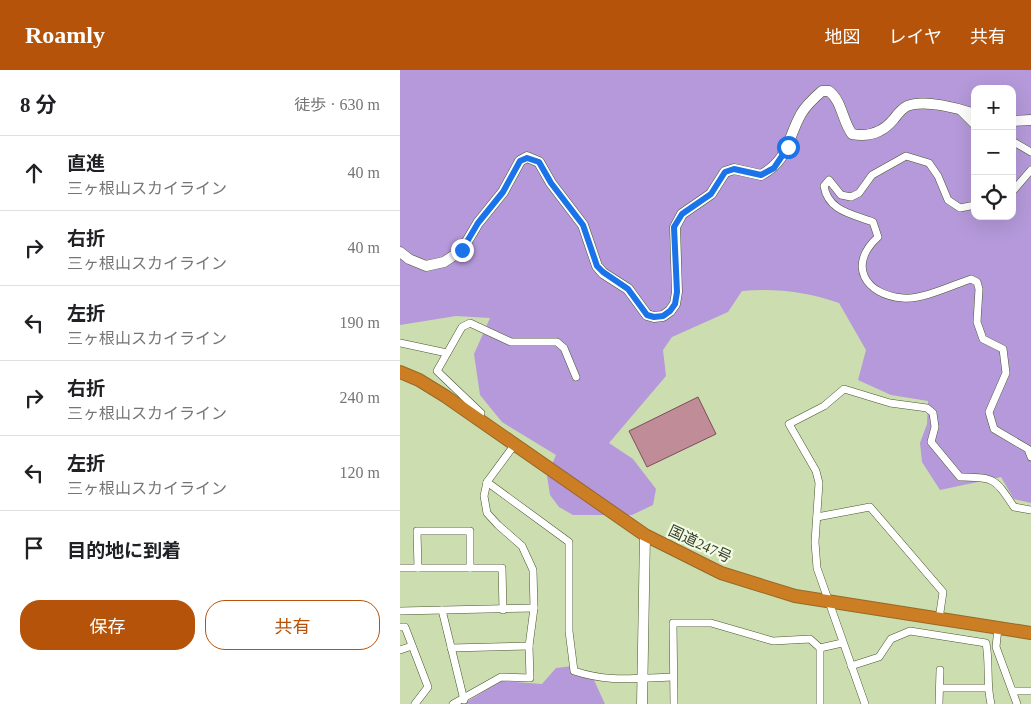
<!DOCTYPE html>
<html lang="ja">
<head>
<meta charset="utf-8">
<style>
	body { margin:0; font-family:"Times New Roman","Noto Sans JP",serif; background:#f2f2f2; color:#202124 }
	.controls { position:absolute; right:15px; top:15px; display:grid; overflow:hidden; border-radius:10px; box-shadow:0 5px 20px #0002 }
	.controls button { width:45px; height:45px; display:grid; place-items:center; padding:0; border:0; border-bottom:1px solid #e0e0e0; background:#fff; color:#202124; font:25px sans-serif }
	.stop { position:absolute; width:15px; height:15px; margin:-11px; border:4px solid #1a73e8; border-radius:50%; background:#fff }
	.stop.end { background:#1a73e8; border-color:#fff; box-shadow:0 1px 5px #0008 }
	.list { margin:0; padding:0; list-style:none }
	h2 { display:flex; justify-content:space-between; align-items:center; height:65px; margin:0; padding:0 20px; font-size:21px }
	h2 small { font-size:16px; font-weight:400; color:#757577 }
	.list li { display:grid; grid-template-columns:32px 1fr auto; gap:15px; align-items:center; box-sizing:border-box; height:75px; padding:0 20px; border-top:1px solid #e0e0e0 }
	.list b { display:block; font-size:19px; white-space:nowrap }
	.list p { margin:0; font-size:16px; white-space:nowrap; color:#757577 }
	.list em { font-size:16px; font-style:normal; color:#757577 }
	.actions { display:flex; gap:10px; padding:15px 20px }
	.actions a { flex:1; padding:11px 0; border:1px solid #b45309; border-radius:20px; text-align:center; font-size:18px; color:#b45309 }
	.actions .main { background:#b45309; color:#fff }
	.icon { flex:none; width:28px; height:28px; fill:none; stroke:currentColor; stroke-width:2; stroke-linecap:round; stroke-linejoin:round }
	.map { position:relative; flex:none; width:631px; height:634px; overflow:hidden }
	header { display:flex; align-items:center; gap:30px; box-sizing:border-box; height:70px; padding:0 25px; background:#b45309; color:#fff }
	header strong { font-size:24px }
	nav { display:flex; gap:28px; margin-inline-start:auto; font-size:18px }
	main { display:flex }
	aside { flex:1; background:#fff }
	.map>svg:first-child { display:block }
	.green { fill:#b599da; fill-rule:evenodd }
	.building { fill:#c08c98; stroke:#7c4d59 }
	.lines { fill:none; stroke-linecap:round; stroke-linejoin:round }
	.street-casing { stroke:#48562c; stroke-width:8 }
	.secondary-casing { stroke:#48562c; stroke-width:11 }
	.highway-casing { stroke:#986826; stroke-width:14 }
	.street { stroke:#fff; stroke-width:7 }
	.secondary { stroke:#fff; stroke-width:10 }
	.highway { stroke:#cb7e23; stroke-width:12 }
	.route { stroke:#1a73e8; stroke-width:6 }
	.labels { text-anchor:middle; dominant-baseline:central; stroke-width:4.5; stroke-linejoin:round; paint-order:stroke }
	.street-label { font-size:15px; fill:#39402d; stroke:#f2fbe3 }
</style>
</head>
<body>
<header>
<strong>Roamly</strong>
<nav><a>地図</a><a>レイヤ</a><a>共有</a></nav>
</header>
<main>
<aside>
<h2>8 分<small>徒歩 · 630 m</small></h2>
<ul class="list">
<li><svg class="icon" aria-label="ahead" viewBox="0 0 24 24"><path d="M12 20V5M6 11l6-6 6 6"/></svg><div><b>直進</b><p>三ヶ根山スカイライン</p></div><em>40 m</em></li>
<li><svg class="icon" aria-label="right" viewBox="0 0 24 24"><path d="M7 20v-9h11M14 6l5 5-5 5"/></svg><div><b>右折</b><p>三ヶ根山スカイライン</p></div><em>40 m</em></li>
<li><svg class="icon" aria-label="left" viewBox="0 0 24 24"><path d="M17 20v-9H6M10 6l-5 5 5 5"/></svg><div><b>左折</b><p>三ヶ根山スカイライン</p></div><em>190 m</em></li>
<li><svg class="icon" aria-label="right" viewBox="0 0 24 24"><path d="M7 20v-9h11M14 6l5 5-5 5"/></svg><div><b>右折</b><p>三ヶ根山スカイライン</p></div><em>240 m</em></li>
<li><svg class="icon" aria-label="left" viewBox="0 0 24 24"><path d="M17 20v-9H6M10 6l-5 5 5 5"/></svg><div><b>左折</b><p>三ヶ根山スカイライン</p></div><em>120 m</em></li>
<li><svg class="icon" aria-label="arrive" viewBox="0 0 24 24"><path d="M6 21V4h12l-3 4 3 4H6"/></svg><div><b>目的地に到着</b></div></li>
</ul>
<div class="actions"><a class="main">保存</a><a>共有</a></div>
</aside>
<div class="map">
<svg width="631" height="634" viewBox="0 0 631 634">
	<rect width="100%" height="100%" fill="#ccdeaf"/>
	<g class="green">
		<path d="M0 0H631V433L614 429 601 407 540 420 522 392 520 373 527 354 528 331 491 325 458 310 466 280 439 233C407 222 376 218 342 221L328 242 272 267 263 280 266 306 209 373 233 389 256 419 253 435 232 445H173L159 437 150 425 147 406 156 385 102 352 80 325 74 284 90 248 56 246 0 255ZM575 19H612V146H575Z"/>
		<path d="M173 596 193 608 205 634H63L101 611 142 614 156 598Z"/>
	</g>
	<path class="building" d="M298 327 316 364 247 397 229 361Z"/>
	<g class="lines">
		<defs>
			<g id="street">
				<path d="M558 39 575 56"/>
				<path d="M612 71 631 82"/>
				<path d="M612 122 631 100"/>
				<path d="M575 135 560 138 548 130 538 106 529 93 506 86 472 105 459 123 451 127 441 125 429 110 424 116C428 141 452 144 473 152L478 167C447 195 465 225 503 228 522 230 553 215 571 209L577 212 579 219 577 252 583 269 603 279 606 303 589 342 594 359 628 379 631 387"/>
				<path d="M0 273 47 283"/>
				<path d="M78 349 81 343 37 301 62 257 70 253 111 272H157L164 278 176 307"/>
				<path d="M87 412 169 472V561L174 601C211 613 234 608 272 607"/>
				<path d="M417 447 470 437 543 522 539 549"/>
				<path d="M0 498H102L103 540"/>
				<path d="M18 498 17 461H70V498"/>
				<path d="M42 540 64 630"/>
				<path d="M0 541 134 538"/>
				<path d="M0 557H5L28 617 15 634"/>
				<path d="M598 558 596 577 617 634"/>
				<path d="M51 578 129 576"/>
				<path d="M420 578 442 573"/>
				<path d="M0 580 12 576"/>
				<path d="M451 596 479 587 491 569 510 561 586 573C590 594 586 613 591 634"/>
				<path d="M540 618H587"/>
				<path d="M613 621H631"/>
				<path d="M53 634 101 607 130 608 129 576 134 538 133 500 122 476 98 455 87 443 84 426 87 412 115 374"/>
				<path d="M274 634 273 553H311L373 571 410 569 420 578V634"/>
				<path d="M465 634 417 498 415 472 419 413 416 401 389 354 424 336 444 319 490 333 527 338 533 343 535 357 531 372 560 407C595 408 594 407 614 437L631 440"/>
				<path d="M539 634 540 600"/>
			</g>
			<g id="secondary">
				<path d="M612 51 631 50"/>
				<path d="M0 182 9 189 26 196 44 192 62 180 78 153 103 122 120 91 127 87 139 92 151 113 183 155 197 196 203 203 228 219 247 245 254 247 263 246 270 241 275 234 277 222 275 157 282 144 311 124 325 102 334 99 361 105C389 90 387 69 401 44 406 35 414 28 422 21H429C442 31 442 50 452 64 468 67 482 63 493 50 498 44 500 40 507 36 524 29 558 38 575 44"/>
				<path d="M242 634 245 465"/>
			</g>
			<path id="highway" d="M0 302 19 310 45 326 245 465 321 503 395 526 631 563"/>
		</defs>
		<use href="#street" class="street-casing"/>
		<use href="#secondary" class="secondary-casing"/>
		<use href="#highway" class="highway-casing"/>
		<use href="#street" class="street"/>
		<use href="#secondary" class="secondary"/>
		<use href="#highway" class="highway"/>
	</g>
	<g class="lines">
		<path class="route" d="M62 180 78 153 103 122 120 91 127 88 139 92 151 113 183 155 197 196 203 202 228 219 247 245 254 247 263 246 270 241 275 234 277 222 274 157 282 144 311 124 325 102 334 99 361 105 374 98 388 77"/>
	</g>
	<g class="labels">
		<g class="street-label">
			<text transform="translate(300 474) rotate(25)">国道247号</text>
		</g>
	</g>
</svg>
<div class="controls">
<button>+</button>
<button>−</button>
<button><svg class="icon" aria-label="locate" viewBox="0 0 24 24"><circle cx="12" cy="12" r="6"/><path d="M12 2v4M12 18v4M2 12h4M18 12h4"/></svg></button>
</div>
<div class="stop" style="left:388px;top:77px"></div>
<div class="stop end" style="left:62px;top:180px"></div>
</div>
</main>
</body>
</html>
